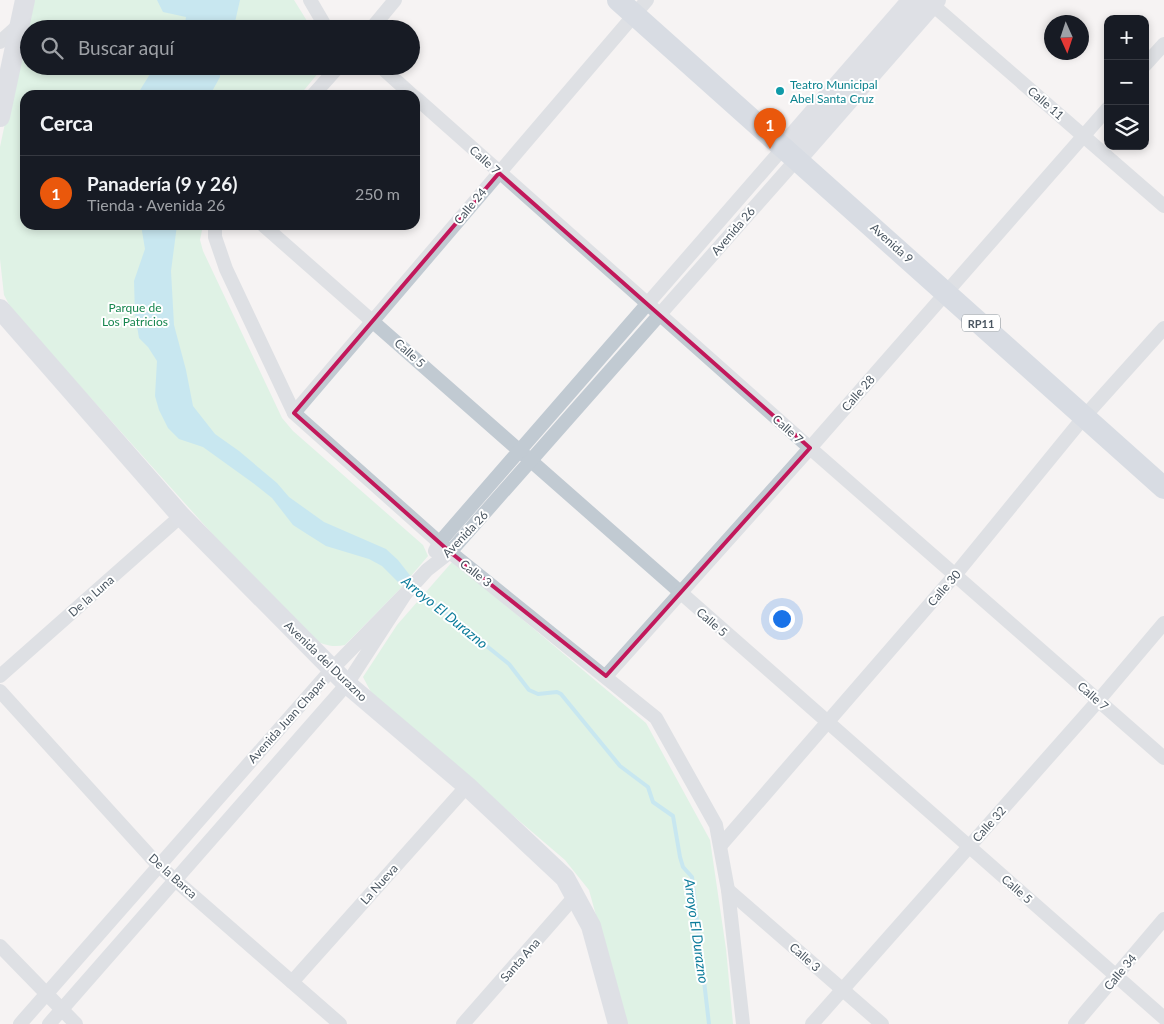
<!DOCTYPE html>
<html lang="es">
<head>
<meta charset="utf-8">
<style>
	body { margin:0; font-family:Lato,sans-serif; background:#20242c; color:#f1f3f6 }
	.controls { position:absolute; right:15px; top:15px; display:grid; overflow:hidden; border-radius:10px; box-shadow:0 2px 8px #0003 }
	.controls button { width:45px; height:45px; display:grid; place-items:center; padding:0; border:0; border-bottom:1px solid #363941; background:#171b24; color:#f1f3f6; font:25px sans-serif }
	.compass { position:absolute; left:1044px; top:15px; width:45px; height:45px; border-radius:50%; background:#171b24; box-shadow:0 2px 8px #0003; rotate:177deg }
	.you { position:absolute; left:781px; top:618px; width:18px; height:18px; margin:-12px; border:4px solid #fff; border-radius:50%; background:#1a73e8; box-shadow:0 0 0 8px #1a73e833 }
	.badge { display:grid; place-items:center; width:32px; height:32px; border-radius:50%; background:#ea580c; color:#fff; font-size:16px; font-weight:700 }
	.pin { position:absolute; translate:-50% -41px; filter:drop-shadow(0 1px 2px #0008) }
	.pin::after { content:''; position:absolute; top:26px; width:18px; height:15px; background:inherit; clip-path:polygon(0 0,100% 0,50% 100%) }
	.list { margin:0; padding:0; list-style:none }
	h2 { display:flex; justify-content:space-between; align-items:center; height:65px; margin:0; padding:0 20px; font-size:21px }
	h2 small { font-size:16px; font-weight:400; color:#9ea1a6 }
	.list li { display:grid; grid-template-columns:32px 1fr auto; gap:15px; align-items:center; box-sizing:border-box; height:75px; padding:0 20px; border-top:1px solid #363941 }
	.list b { display:block; font-size:19px; white-space:nowrap }
	.list p { margin:0; font-size:16px; white-space:nowrap; color:#9ea1a6 }
	.list em { font-size:16px; font-style:normal; color:#9ea1a6 }
	.icon { flex:none; width:28px; height:28px; fill:none; stroke:currentColor; stroke-width:2; stroke-linecap:round; stroke-linejoin:round }
	.map { position:relative; flex:none; width:1164px; height:1024px; overflow:hidden }
	.search { position:absolute; background:#171b24; box-shadow:0 2px 8px #0003; left:20px; top:20px; width:400px; height:55px; display:flex; align-items:center; gap:12px; box-sizing:border-box; padding:0 18px; border-radius:28px; color:#9ea1a6; font-size:19px }
	.panel { position:absolute; background:#171b24; box-shadow:0 2px 8px #0003; left:20px; top:90px; width:400px; height:140px; border-radius:15px }
	.map>svg:first-child { display:block }
	.green { fill:#c3f1d5 }
	.water { fill:#90daee }
	.lines { fill:none; stroke-linecap:round; stroke-linejoin:round }
	.stream { stroke:#90daee; stroke-width:4 }
	.street { stroke:#c1cad2; stroke-width:14 }
	.secondary { stroke:#c1cbd6; stroke-width:20 }
	.primary { stroke:#b3c2d1; stroke-width:22 }
	.marked { fill:none; stroke:#c2185b; stroke-width:4; stroke-linejoin:round }
	.culture-dot { fill:#0f9aa8; stroke:#fff; stroke-width:2 }
	.labels { text-anchor:middle; dominant-baseline:central; stroke-width:4; stroke-linejoin:round; paint-order:stroke }
	.shield { fill:#fff; stroke:#808990; stroke-width:1 }
	.shield-label { font-size:11px; font-weight:bold; fill:#4a5661 }
	.culture-label { font-size:12px; fill:#0d838f; stroke:#fff; text-anchor:start }
	.street-label { font-size:12px; fill:#4a5661; stroke:#fff }
	.park-label { font-size:12px; fill:#17864f; stroke:#fff }
	.water-label { font-size:14px; font-style:italic; fill:#0c7c9b; stroke:#fff }
</style>
</head>
<body>
<div class="map">
<svg width="1164" height="1024" viewBox="0 0 1164 1024">
	<rect width="100%" height="100%" fill="#f5f3f3"/>
	<g class="green">
		<path d="M31 0H294L312 29H29V66H324L300 95H25V225H203L200 240 203 251 282 418 293 431 423 545 428 556 399 590 345 645C322 650 309 636 292 623L12 310 4 295 0 259V147Z"/>
		<path d="M453 561 646 723 710 840 726 949 733 1024H626L589 890 565 860 373 696 363 677 397 625Z"/>
	</g>
	<g class="water">
		<path d="M157 0H240L235 22 217 24 216 29H184L186 17 163 12Z"/>
		<path d="M155 66H220V77L210 95H137Z"/>
		<path d="M141 225H177L171 271 174 325 186 370 193 406 215 434 239 451 277 483 289 497 324 522 386 549 398 560 430 601 423 599 398 582 382 566 369 559 326 546 307 534 293 525 272 498 253 483 203 447 179 439 168 428 159 410 155 396 157 361 148 347 139 338 135 314 134 281 145 249Z"/>
	</g>
	<g class="lines">
		<path class="stream" d="M428 599 509 664 529 690 538 694 557 692 561 694 620 766 648 787 653 802 673 816 680 857 683 867 692 877 709 1024"/>
		<g class="street">
			<path d="M310 0 327 29"/>
			<path d="M927 0 1164 206"/>
			<path d="M371 29 395 0"/>
			<path d="M0 42 20 24"/>
			<path d="M1145 65 1164 44"/>
			<path d="M380 66 412 95"/>
			<path d="M313 95 339 66"/>
			<path d="M415 97 810 448 1164 758"/>
			<path d="M215 225V237L226 269 294 413 450 552 656 718 716 825 728 890 743 1024"/>
			<path d="M263 225 1164 1018"/>
			<path d="M294 413 647 0"/>
			<path d="M435 551 439 543 784 147"/>
			<path d="M406 593 427 570 450 552 797 159"/>
			<path d="M0 676 181 516"/>
			<path d="M606 676 810 448 1108 108"/>
			<path d="M0 691 158 865 340 1024"/>
			<path d="M721 845 955 575 1084 417 1164 328"/>
			<path d="M728 890 882 1024"/>
			<path d="M0 946 76 1024"/>
			<path d="M292 982 467 786"/>
			<path d="M20 1024 332 669 406 593 347 684 49 1024"/>
			<path d="M463 1024 576 895"/>
			<path d="M812 1024 1098 701 1164 623"/>
			<path d="M1075 1024 1164 919"/>
		</g>
		<g class="secondary">
			<path d="M0 117 25 0"/>
			<path d="M784 147 912 0"/>
			<path d="M797 159 936 0"/>
			<path d="M0 309 181 516 347 684 467 786 565 878 591 926 618 1024"/>
		</g>
		<path class="primary" d="M618 0 1164 488"/>
	</g>
	<path d="M0 0H1164V1024H0ZM499 173 810 448 606 676 450 552 294 413Z" fill="#f5f3f3" fill-opacity=".55" fill-rule="evenodd"/>
	<path class="marked" d="M499 173 810 448 606 676 450 552 294 413Z"/>
	<circle class="culture-dot" cx="780" cy="91" r="5"/>
	<g class="labels">
		<rect class="shield" x="962" y="314.5" width="38" height="17" rx="4"/>
		<g class="shield-label">
			<text x="981" y="323">RP11</text>
		</g>
		<g class="culture-label">
			<text x="790" y="84">Teatro Municipal<tspan x="790" dy="14">Abel Santa Cruz</tspan></text>
		</g>
		<g class="street-label">
			<text transform="translate(1046 103) rotate(41)">Calle 11</text>
			<text transform="translate(485 160) rotate(42)">Calle 7</text>
			<text transform="translate(470 206) rotate(-50)">Calle 24</text>
			<text transform="translate(733 231) rotate(-49)">Avenida 26</text>
			<text transform="translate(892 243) rotate(42)">Avenida 9</text>
			<text transform="translate(410 353) rotate(42)">Calle 5</text>
			<text transform="translate(858 393) rotate(-49)">Calle 28</text>
			<text transform="translate(788 429) rotate(42)">Calle 7</text>
			<text transform="translate(465 534) rotate(-46)">Avenida 26</text>
			<text transform="translate(476 573) rotate(38)">Calle 3</text>
			<text transform="translate(944 588) rotate(-49)">Calle 30</text>
			<text transform="translate(91 596) rotate(-41)">De la Luna</text>
			<text transform="translate(712 622) rotate(41)">Calle 5</text>
			<text transform="translate(326 661) rotate(44)">Avenida del Durazno</text>
			<text transform="translate(1093 696) rotate(41)">Calle 7</text>
			<text transform="translate(287 720) rotate(-48)">Avenida Juan Chapar</text>
			<text transform="translate(989 824) rotate(-48)">Calle 32</text>
			<text transform="translate(173 876) rotate(42)">De la Barca</text>
			<text transform="translate(379 884) rotate(-48)">La Nueva</text>
			<text transform="translate(1017 889) rotate(41)">Calle 5</text>
			<text transform="translate(805 957) rotate(41)">Calle 3</text>
			<text transform="translate(520 960) rotate(-49)">Santa Ana</text>
			<text transform="translate(1120 972) rotate(-50)">Calle 34</text>
		</g>
		<g class="park-label">
			<text x="135" y="307">Parque de<tspan x="135" dy="14">Los Patricios</tspan></text>
		</g>
		<g class="water-label">
			<text transform="translate(445 612) rotate(39)">Arroyo El Durazno</text>
			<text transform="translate(697 931) rotate(82)">Arroyo El Durazno</text>
		</g>
	</g>
</svg>
<div class="controls">
<button>+</button>
<button>−</button>
<button><svg class="icon" aria-label="layers" viewBox="0 0 24 24"><path d="M12 4l9 5-9 5-9-5zM3 14l9 5 9-5"/></svg></button>
</div>
<svg class="compass" viewBox="-18 -18 36 36"><path d="M0-13l5 13h-10z" fill="#e53935"/><path d="M0 13l5-13h-10z" fill="#9ea1a6"/></svg>
<div class="you"></div>
<div class="pin badge" style="left:770px;top:149px">1</div>
<div class="search"><svg class="icon" aria-label="search" viewBox="0 0 24 24"><circle cx="10" cy="10" r="6"/><path d="M15 15l6 6"/></svg>Buscar aquí</div>
<section class="panel">
<h2>Cerca<small></small></h2>
<ul class="list">
<li><span class="badge">1</span><div><b>Panadería (9 y 26)</b><p>Tienda · Avenida 26</p></div><em>250 m</em></li>
</ul>
</section>
</div>
</body>
</html>
